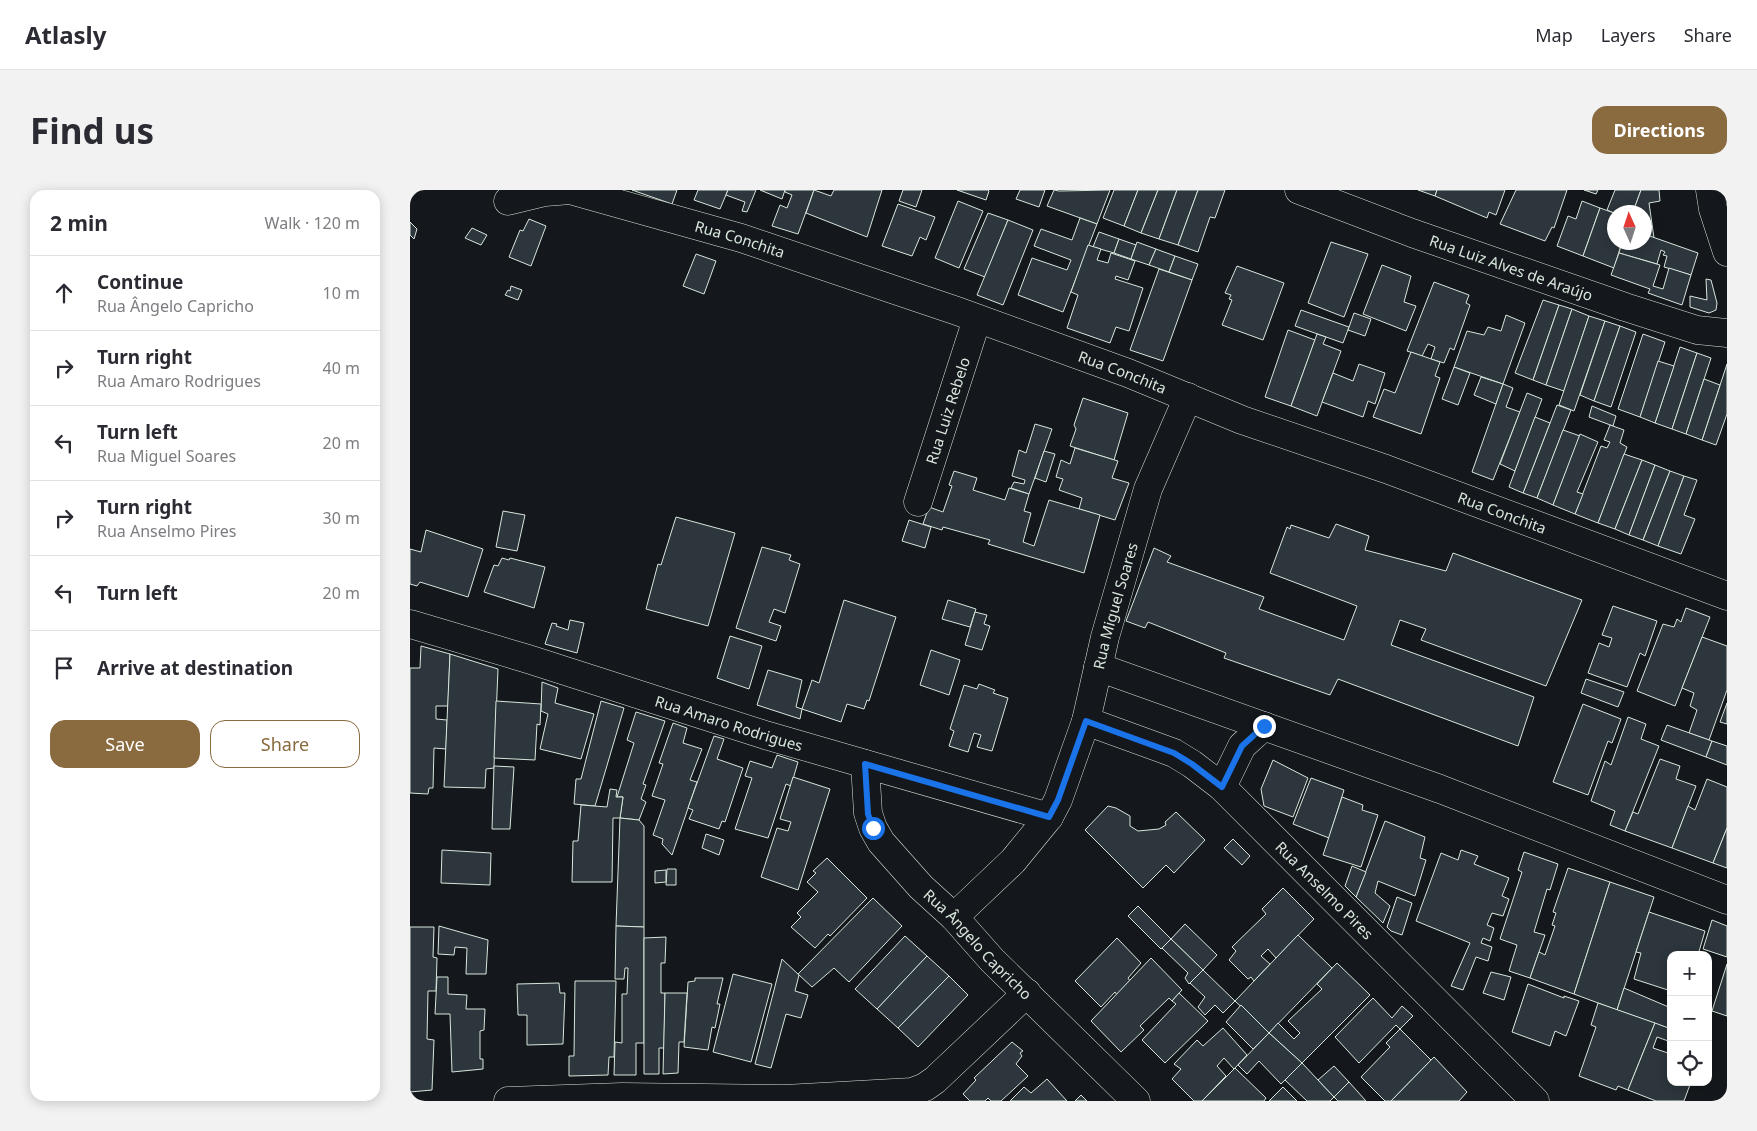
<!DOCTYPE html>
<html lang="en">
<head>
<meta charset="utf-8">
<style>
	body { margin:0; font-family:"Noto Sans",sans-serif; background:#f2f2f3; color:#2b2b33 }
	.controls { position:absolute; right:15px; bottom:15px; display:grid; overflow:hidden; border-radius:10px; box-shadow:0 2px 12px #0003 }
	.controls button { width:45px; height:45px; display:grid; place-items:center; padding:0; border:0; border-bottom:1px solid #e1e1e2; background:#fff; color:#2b2b33; font:25px sans-serif }
	.compass { position:absolute; left:1197px; top:15px; width:45px; height:45px; border-radius:50%; background:#fff; box-shadow:0 2px 12px #0003; rotate:357deg }
	.stop { position:absolute; width:15px; height:15px; margin:-11px; border:4px solid #1a73e8; border-radius:50%; background:#fff }
	.stop.end { background:#1a73e8; border-color:#fff; box-shadow:0 1px 5px #0008 }
	.list { margin:0; padding:0; list-style:none }
	h2 { display:flex; justify-content:space-between; align-items:center; height:65px; margin:0; padding:0 20px; font-size:21px }
	h2 small { font-size:16px; font-weight:400; color:#7c7c81 }
	.list li { display:grid; grid-template-columns:32px 1fr auto; gap:15px; align-items:center; box-sizing:border-box; height:75px; padding:0 20px; border-top:1px solid #e1e1e2 }
	.list b { display:block; font-size:19px; white-space:nowrap }
	.list p { margin:0; font-size:16px; white-space:nowrap; color:#7c7c81 }
	.list em { font-size:16px; font-style:normal; color:#7c7c81 }
	.actions { display:flex; gap:10px; padding:15px 20px }
	.actions a { flex:1; padding:11px 0; border:1px solid #8a6a3f; border-radius:15px; text-align:center; font-size:18px; color:#8a6a3f }
	.actions .main { background:#8a6a3f; color:#fff }
	.icon { flex:none; width:28px; height:28px; fill:none; stroke:currentColor; stroke-width:2; stroke-linecap:round; stroke-linejoin:round }
	.map { position:relative; flex:none; width:1317px; height:911px; overflow:hidden; border-radius:15px }
	header { display:flex; align-items:center; gap:30px; box-sizing:border-box; height:70px; padding:0 25px; background:#fff; border-bottom:1px solid #e1e1e2 }
	header strong { font-size:24px }
	nav { display:flex; gap:28px; margin-inline-start:auto; font-size:18px }
	.intro { display:flex; align-items:center; justify-content:space-between; box-sizing:border-box; height:120px; padding:0 30px }
	h1 { margin:0; font-size:35px }
	.button { padding:12px 22px; border-radius:15px; background:#8a6a3f; color:#fff; font-size:18px; font-weight:700 }
	main { display:flex; gap:30px; padding:0 30px }
	aside { flex:1; background:#fff; border-radius:15px; box-shadow:0 2px 12px #0003 }
	.map>svg:first-child { display:block }
	.building { fill:#2c363c; stroke:#d8e6dc }
	.lines { fill:none; stroke-linecap:round; stroke-linejoin:round }
	.minor-casing { stroke:#d8e6dc; stroke-width:29 }
	.minor { stroke:#14181c; stroke-width:28 }
	.route { stroke:#1a73e8; stroke-width:6 }
	.labels { text-anchor:middle; dominant-baseline:central; stroke-width:4; stroke-linejoin:round; paint-order:stroke }
	.street-label { font-size:15px; fill:#d8e6dc; stroke:#14181c }
</style>
</head>
<body>
<header>
<strong>Atlasly</strong>
<nav><a>Map</a><a>Layers</a><a>Share</a></nav>
</header>
<div class="intro"><h1>Find us</h1><a class="button">Directions</a></div>
<main>
<aside>
<h2>2 min<small>Walk · 120 m</small></h2>
<ul class="list">
<li><svg class="icon" aria-label="ahead" viewBox="0 0 24 24"><path d="M12 20V5M6 11l6-6 6 6"/></svg><div><b>Continue</b><p>Rua Ângelo Capricho</p></div><em>10 m</em></li>
<li><svg class="icon" aria-label="right" viewBox="0 0 24 24"><path d="M7 20v-9h11M14 6l5 5-5 5"/></svg><div><b>Turn right</b><p>Rua Amaro Rodrigues</p></div><em>40 m</em></li>
<li><svg class="icon" aria-label="left" viewBox="0 0 24 24"><path d="M17 20v-9H6M10 6l-5 5 5 5"/></svg><div><b>Turn left</b><p>Rua Miguel Soares</p></div><em>20 m</em></li>
<li><svg class="icon" aria-label="right" viewBox="0 0 24 24"><path d="M7 20v-9h11M14 6l5 5-5 5"/></svg><div><b>Turn right</b><p>Rua Anselmo Pires</p></div><em>30 m</em></li>
<li><svg class="icon" aria-label="left" viewBox="0 0 24 24"><path d="M17 20v-9H6M10 6l-5 5 5 5"/></svg><div><b>Turn left</b></div><em>20 m</em></li>
<li><svg class="icon" aria-label="arrive" viewBox="0 0 24 24"><path d="M6 21V4h12l-3 4 3 4H6"/></svg><div><b>Arrive at destination</b></div></li>
</ul>
<div class="actions"><a class="main">Save</a><a>Share</a></div>
</aside>
<div class="map">
<svg width="1317" height="911" viewBox="0 0 1317 911">
	<rect width="100%" height="100%" fill="#14181c"/>
	<g class="building">
		<path d="M222 0H267L262 14Z"/>
		<path d="M288 0H318L310 19 284 10Z"/>
		<path d="M318 0H346L337 22 332 21 335 12 316 5Z"/>
		<path d="M350 0H375L372 9Z"/>
		<path d="M375 0H404L388 44 362 36 370 15 377 18 382 5 375 2Z"/>
		<path d="M404 0 421 6 424 0H472L457 47 396 23Z"/>
		<path d="M493 0H512L506 17 489 11Z"/>
		<path d="M547 0H578L579 1 576 10Z"/>
		<path d="M610 0H635L629 17 606 9Z"/>
		<path d="M644 0 649 1 700 0 687 34 637 16Z"/>
		<path d="M704 0H728L714 36 693 28Z"/>
		<path d="M728 0H748L731 43 714 36Z"/>
		<path d="M748 0H767L749 49 731 43Z"/>
		<path d="M767 0H788L768 55 749 49Z"/>
		<path d="M788 0H815L805 28 800 27 788 62 768 55Z"/>
		<path d="M1008 0H1027L1025 6Z"/>
		<path d="M1027 0H1095L1086 25 1079 22 1077 28 1025 6Z"/>
		<path d="M1106 0H1157L1144 38 1142 37 1135 51 1090 34Z"/>
		<path d="M1174 0H1188L1186 4Z"/>
		<path d="M1205 0H1231L1223 22 1204 23 1197 20Z"/>
		<path d="M1231 0H1249L1250 11 1239 13 1244 48 1234 44V22H1223Z"/>
		<path d="M548 11 573 21 549 78 525 68Z"/>
		<path d="M1172 11 1190 18 1173 66 1147 56 1158 26 1166 29Z"/>
		<path d="M488 14 525 27 516 50 510 47 502 66 472 56Z"/>
		<path d="M1190 18 1204 23 1198 41 1204 44V52H1212L1204 78 1173 66Z"/>
		<path d="M578 23 598 30 575 87 554 79Z"/>
		<path d="M670 28 687 34 653 122 608 105 622 68 657 80 661 70 624 56 631 39 662 50Z"/>
		<path d="M119 29 136 36 121 76 99 67 110 40 113 41Z"/>
		<path d="M598 30 623 40 593 115 567 105Z"/>
		<path d="M0 32 7 39 4 49 0 45Z"/>
		<path d="M62 38 77 45 71 55 55 48Z"/>
		<path d="M689 42 709 49 704 63 683 57Z"/>
		<path d="M1234 44 1288 63 1281 85 1254 77 1257 66 1253 65 1255 62 1251 60 1247 74 1209 63 1212 52H1234Z"/>
		<path d="M709 49 726 55 721 69 704 63Z"/>
		<path d="M727 52 746 59 739 75 721 69Z"/>
		<path d="M921 52 958 64 934 127 898 113Z"/>
		<path d="M678 55 691 59 687 70 698 73 701 63 725 71 718 90 706 86 705 89 733 98 719 141 706 137 700 153 657 138 668 105 661 102Z"/>
		<path d="M746 59 765 66 759 82 739 75Z"/>
		<path d="M1209 63 1250 75 1243 96 1253 99 1259 78 1281 85 1272 115 1238 103 1240 99 1201 85Z"/>
		<path d="M286 64 306 71 294 104 273 96Z"/>
		<path d="M765 66 788 74 782 90 759 82Z"/>
		<path d="M972 75 1001 86 994 112 1006 116 996 141 953 124Z"/>
		<path d="M827 76 874 93 853 150 812 135 822 110 819 109 821 105 815 103Z"/>
		<path d="M749 79 782 90 753 171 720 160Z"/>
		<path d="M1296 89 1301 90 1307 113 1306 120 1299 123 1280 117V106L1297 110Z"/>
		<path d="M1024 92 1059 105 1056 113 1060 115 1044 160 1040 158 1034 173 1021 169 1025 157 1018 154 1012 166 997 161Z"/>
		<path d="M101 96 112 100 108 110 95 105 98 100 100 101Z"/>
		<path d="M1133 110 1149 115 1123 190 1105 183Z"/>
		<path d="M1149 115 1162 119 1136 195 1123 190Z"/>
		<path d="M1162 119 1179 126 1154 201 1136 195Z"/>
		<path d="M891 120 939 137 933 153 885 136Z"/>
		<path d="M944 123 961 129 955 146 938 140Z"/>
		<path d="M1096 125 1115 133 1093 194 1044 177 1057 141 1074 145 1078 137 1091 141Z"/>
		<path d="M1179 126 1195 131 1164 221 1149 215Z"/>
		<path d="M1195 131 1210 136 1184 211 1170 205Z"/>
		<path d="M1210 136 1226 142 1201 217 1184 211Z"/>
		<path d="M878 140 905 150 881 216 855 207Z"/>
		<path d="M907 144 916 147 913 154 931 161 907 226 881 216Z"/>
		<path d="M1233 144 1255 152 1230 227 1208 219Z"/>
		<path d="M1270 157 1287 163 1262 239 1245 233Z"/>
		<path d="M1001 162 1030 172 1025 186 1030 188 1011 244 963 227 974 199 985 203Z"/>
		<path d="M1287 163 1301 168 1276 244 1262 239Z"/>
		<path d="M1248 171 1264 176 1245 233 1230 227Z"/>
		<path d="M949 174 975 183 965 214 958 211 953 227 912 212 923 183 943 191Z"/>
		<path d="M1317 174V224L1306 255 1292 250Z"/>
		<path d="M1044 177 1060 183 1048 215 1032 209Z"/>
		<path d="M1071 187 1093 194 1086 214 1064 205Z"/>
		<path d="M1294 189 1310 195 1292 250 1276 244Z"/>
		<path d="M1093 194 1103 198 1096 217 1110 222 1083 290 1062 282Z"/>
		<path d="M1117 203 1132 209 1105 281 1090 274Z"/>
		<path d="M673 208 718 223 704 270 660 256 666 239 664 235Z"/>
		<path d="M1147 215 1161 220 1127 308 1113 303Z"/>
		<path d="M1182 216 1206 226 1203 236 1179 227Z"/>
		<path d="M1125 227 1140 233 1113 303 1099 297Z"/>
		<path d="M625 234 642 239 619 304 601 298 604 292 614 294 615 290 602 286 609 260 616 263Z"/>
		<path d="M1200 235 1214 240 1210 253 1217 257 1188 333 1165 324 1191 256 1197 258 1200 252 1194 250Z"/>
		<path d="M1153 240 1170 246 1143 315 1127 308Z"/>
		<path d="M1170 244 1188 252 1167 302 1173 304 1165 324 1143 315Z"/>
		<path d="M665 258 708 271 702 288 719 293 705 330 669 319 672 308 649 300 653 289 646 287 651 270 660 274Z"/>
		<path d="M634 261 645 264 636 292 625 288Z"/>
		<path d="M1214 264 1232 270 1205 339 1188 333Z"/>
		<path d="M1232 270 1245 275 1219 345 1205 339Z"/>
		<path d="M1245 275 1260 281 1233 350 1219 345Z"/>
		<path d="M544 281 567 288 563 300 595 310 599 298 619 304 614 321 621 323 613 352 624 356 639 310 690 325 674 383 578 354 580 350 533 337 532 340 513 334 519 317 533 322 542 296 539 295Z"/>
		<path d="M1260 281 1274 286 1248 356 1233 350Z"/>
		<path d="M1274 286 1287 290 1274 325 1285 329 1271 364 1248 356Z"/>
		<path d="M93 321 115 325 107 361 86 357Z"/>
		<path d="M266 327 325 343 298 436 236 419 248 374 251 375Z"/>
		<path d="M499 330 521 337 515 358 492 351Z"/>
		<path d="M926 334 959 346 955 360 1036 381 1043 363 1172 410 1136 496 1011 450 1016 439 990 430 981 455 1124 507 1108 556 928 489 920 505 814 468 816 463 738 432 735 438 716 431 744 358 761 366 757 372 854 407 849 419 934 450 947 416 860 383 877 337 880 339 881 335 919 348Z"/>
		<path d="M16 340 73 359 58 407 10 392 7 396 0 394V359L11 362Z"/>
		<path d="M352 357 381 365 379 370 390 374 375 423 364 419 359 432 371 436 366 451 326 438Z"/>
		<path d="M92 368 99 370 100 368 135 377 124 418 74 402 84 375 88 376Z"/>
		<path d="M434 410 486 427 459 511 457 510 454 519 437 514 431 532 392 519 402 490 409 493Z"/>
		<path d="M538 410 566 419 560 437 532 429Z"/>
		<path d="M1203 416 1247 431 1235 466 1230 463 1217 497 1178 483 1189 453 1199 457 1202 448 1192 445Z"/>
		<path d="M1276 418 1300 427 1265 516 1227 501 1253 434 1264 437 1267 429 1271 432Z"/>
		<path d="M565 422 577 425 574 434 580 436 572 460 555 455Z"/>
		<path d="M160 430 174 433 167 463 135 454 142 433 147 434 146 436 158 440Z"/>
		<path d="M320 446 352 456 339 499 307 488Z"/>
		<path d="M1292 447 1317 456V500L1299 550 1279 543 1287 520 1280 516 1284 503 1272 498Z"/>
		<path d="M11 456 40 464 38 516H26V529L37 530 36 559 24 558 23 598H19L18 604 0 603V478H10Z"/>
		<path d="M521 460 550 470 539 505 510 495Z"/>
		<path d="M40 464 88 479 84 576V578L76 579 75 598 34 597Z"/>
		<path d="M358 480 392 490 386 517 392 519 390 529 347 515Z"/>
		<path d="M1176 489 1214 502 1208 517 1171 503Z"/>
		<path d="M132 492 148 498 145 513 184 524 171 569 130 559 138 524 131 521Z"/>
		<path d="M569 494 585 500 583 503 598 508 582 561 567 557 571 545 564 543 558 562 539 556 544 541 540 539 554 495 567 499Z"/>
		<path d="M86 511 131 514 130 535 127 534 125 570 84 568Z"/>
		<path d="M191 511 214 518 185 616 164 614 166 589H171Z"/>
		<path d="M1317 513V534L1310 532Z"/>
		<path d="M1173 514 1211 529 1202 553 1198 551 1178 605 1143 592Z"/>
		<path d="M226 522 255 531 233 594 236 595 231 609 236 612 229 630 210 628 213 607H207L224 553 217 550Z"/>
		<path d="M1218 527 1236 534 1231 549 1249 556 1215 641 1200 635 1205 621 1181 611 1195 571 1201 575Z"/>
		<path d="M263 533 277 538 273 553 292 559 280 590 287 592 262 665 252 654 253 649 243 645 255 610 242 606 253 574 249 573Z"/>
		<path d="M1257 535 1302 551 1296 567 1251 550Z"/>
		<path d="M304 546 314 549 307 569 333 578 315 632 312 631 309 639 279 629 283 620 278 618Z"/>
		<path d="M1302 551 1317 556V575L1296 567Z"/>
		<path d="M367 565 388 572 381 596 376 594 358 648 325 639 342 588 335 586 340 571 362 578Z"/>
		<path d="M1250 569 1270 576 1266 589 1286 596 1262 658 1215 641 1223 622 1228 624Z"/>
		<path d="M863 570 898 588 883 627 854 616 851 599Z"/>
		<path d="M84 576 104 577 100 639H82Z"/>
		<path d="M383 587 420 599 388 700 351 687 367 638 378 641 381 632 370 629Z"/>
		<path d="M901 588 934 600 919 648 883 634Z"/>
		<path d="M1297 589 1317 597V638L1303 673 1262 658 1278 616 1285 620Z"/>
		<path d="M200 599 207 600 206 607H213L210 628H203L202 692H162L163 651H168L171 615 197 617Z"/>
		<path d="M932 607 953 615 952 620 968 625 951 677 913 665Z"/>
		<path d="M698 616 706 618 720 626V636L728 641 749 639 756 635 755 632 766 622 795 650 764 683 756 675 733 698 675 640Z"/>
		<path d="M210 628 229 630 234 636V737L206 736Z"/>
		<path d="M975 631 1015 647 1010 668 1016 670 1005 706 968 691 965 703 980 716 973 733 946 707Z"/>
		<path d="M1317 638V678L1303 673Z"/>
		<path d="M296 644 314 650 309 665 292 658Z"/>
		<path d="M823 649 840 666 832 675 814 658Z"/>
		<path d="M32 660 81 663 80 695 31 693Z"/>
		<path d="M1051 660 1068 666 1064 674 1099 688 1092 706 1099 709 1093 726 1082 723 1077 735 1084 738 1080 751 1073 748 1071 753 1082 757 1078 771 1066 767 1053 800 1041 796 1060 753 1006 731 1031 663 1048 670Z"/>
		<path d="M1114 662 1148 674 1140 700 1137 699 1124 742 1135 745 1120 788 1099 781 1107 755 1090 749 1112 682 1108 680Z"/>
		<path d="M417 668 457 708 420 746 418 744 405 758 381 737 391 727 387 723 408 702 397 692 406 683 403 681Z"/>
		<path d="M942 676 956 682 946 707 935 696Z"/>
		<path d="M1158 678 1200 692 1164 804 1120 788 1129 762 1135 765 1145 736 1142 735 1146 723 1143 722Z"/>
		<path d="M257 679H266V695H256Z"/>
		<path d="M256 680V692L245 693V681Z"/>
		<path d="M1200 692 1244 707 1207 820 1164 804Z"/>
		<path d="M873 698 904 729 866 768 858 759 851 766 860 774 844 791 841 787 838 789 819 770 826 761 822 757 856 724 852 719Z"/>
		<path d="M987 707 1002 713 992 745 981 741 977 737Z"/>
		<path d="M463 708 492 736 439 792 424 778 402 797 388 784Z"/>
		<path d="M728 716 761 749 751 759 718 726Z"/>
		<path d="M1239 722 1295 741 1288 765H1261V801L1224 789 1231 763 1226 762Z"/>
		<path d="M1302 730 1317 736V767L1293 759Z"/>
		<path d="M775 734 807 765 793 780 761 749Z"/>
		<path d="M29 736 78 750 76 784H56L57 758 45 757 44 765 28 764Z"/>
		<path d="M206 736 234 737V853H226V885H204L205 852 212 853V804H217L218 778H215L214 789H205Z"/>
		<path d="M0 737H24L23 767 27 768 26 801H18L17 849 24 850 22 900 0 902Z"/>
		<path d="M888 745 922 778 859 843 825 811Z"/>
		<path d="M495 746 517 766 467 819 445 799Z"/>
		<path d="M256 747 255 773H251V803H255L254 858H249V884H234V748Z"/>
		<path d="M707 748 731 773 718 788 720 791 707 805 705 802 691 817 665 791Z"/>
		<path d="M761 749 793 780 779 794 775 788 778 783 752 758Z"/>
		<path d="M517 766 539 786 488 838 467 819Z"/>
		<path d="M741 768 772 800 762 811 759 808 730 836 734 840 711 862 681 831Z"/>
		<path d="M372 769 389 785 385 801 398 805 391 828 376 824 361 878 345 874Z"/>
		<path d="M927 773 960 805 892 873 859 843 868 833 884 849 890 843 878 831 912 799 907 794Z"/>
		<path d="M1317 774V826L1302 821Z"/>
		<path d="M793 780 825 811 813 823 805 815 795 825 788 817 795 807 780 793Z"/>
		<path d="M1081 782 1101 787 1094 810 1073 803Z"/>
		<path d="M323 784 362 794 341 872 303 862Z"/>
		<path d="M539 786 558 805 508 857 488 838Z"/>
		<path d="M27 787H38V804L57 805 56 819H75L74 840 70 841V869H73V879L42 882 40 824H25Z"/>
		<path d="M285 788H313L307 814H310L305 838 302 837 298 860 274 857 278 792 285 791Z"/>
		<path d="M165 791H206L204 867H199L198 885 159 886V866H164Z"/>
		<path d="M149 793 150 803H155L153 854 117 855V825H108L107 794Z"/>
		<path d="M1118 794 1154 808V806L1169 811 1156 846 1145 841 1140 856 1102 842Z"/>
		<path d="M1214 798 1261 818V839L1207 820Z"/>
		<path d="M255 803H277L274 852H269L268 883 253 884Z"/>
		<path d="M769 803 798 831 755 873 732 850 766 814 762 811Z"/>
		<path d="M963 808 982 828 992 816 1003 826 990 839 986 835 949 873 925 847Z"/>
		<path d="M1188 813 1245 833 1218 900 1208 896 1206 900 1169 886 1186 837 1181 835Z"/>
		<path d="M831 815 859 843 843 859 816 832Z"/>
		<path d="M1298 819 1302 821 1298 835Z"/>
		<path d="M1245 833 1261 839V852L1247 847 1243 858 1261 864V892H1281L1274 911H1246L1218 900Z"/>
		<path d="M813 838 837 865 824 879 814 868 807 876 816 886 792 911H784L762 889 771 879 764 874 787 850 793 856Z"/>
		<path d="M990 839 1021 870 981 911H975L951 887 980 857 976 853Z"/>
		<path d="M859 843 892 873 871 894 849 871 837 884 828 875Z"/>
		<path d="M602 852 613 861 610 863 612 866 606 874 618 886 591 911H581L578 908 575 911H560L553 904 566 890 564 888Z"/>
		<path d="M1024 867 1057 902 1049 911H981Z"/>
		<path d="M892 873 924 907 920 911H897L875 890Z"/>
		<path d="M924 876 939 892 924 907 908 890Z"/>
		<path d="M825 878 856 908 854 911H792Z"/>
		<path d="M637 889 657 911H600L614 897 621 903Z"/>
		<path d="M939 892 956 911H928L924 907Z"/>
		<path d="M873 897 887 911H859Z"/>
		<path d="M671 905 677 911H665Z"/>
	</g>
	<g class="lines">
		<defs>
			<g id="minor">
				<path id="s1" d="M889 0 1002 43 1215 117 1287 140 1317 143"/>
				<path d="M1300 0 1303 19 1317 62"/>
				<path id="s2" d="M98 11 135 2 160 0 331 48 547 121 718 183 832 230 976 279 1317 406"/>
				<path id="s3" d="M508 312 567 129"/>
				<path id="s4" d="M0 434 118 469 355 545 639 627"/>
				<path d="M688 477 1030 599 1317 710"/>
				<path id="s5" d="M676 531 764 563 782 574 812 597 1125 911"/>
				<path id="s6" d="M455 574 458 623 463 638 471 652 511 697 544 727 582 770 726 911"/>
				<path d="M812 597 832 556 854 536"/>
				<path id="s7" d="M544 727 603 671 639 627 648 610 676 531 695 447 738 299 778 207"/>
				<path d="M98 911 212 907 375 909 502 902 515 897 525 890 617 803"/>
			</g>
		</defs>
		<use href="#minor" class="minor-casing"/>
		<use href="#minor" class="minor"/>
	</g>
	<g class="lines">
		<path class="route" d="M463 638 458 624 455 574 639 627 648 610 676 531 764 563 782 574 812 597 832 556 854 536"/>
	</g>
	<g class="labels">
		<g class="street-label">
			<text stroke="none"><textPath href="#s2" startOffset="240">Rua Conchita</textPath></text>
			<text stroke="none"><textPath href="#s1" startOffset="226">Rua Luiz Alves de Araújo</textPath></text>
			<text stroke="none"><textPath href="#s2" startOffset="645">Rua Conchita</textPath></text>
			<text stroke="none"><textPath href="#s3" startOffset="96">Rua Luiz Rebelo</textPath></text>
			<text stroke="none"><textPath href="#s2" startOffset="1050">Rua Conchita</textPath></text>
			<text stroke="none"><textPath href="#s7" startOffset="360">Rua Miguel Soares</textPath></text>
			<text stroke="none"><textPath href="#s4" startOffset="334">Rua Amaro Rodrigues</textPath></text>
			<text stroke="none"><textPath href="#s5" startOffset="298">Rua Anselmo Pires</textPath></text>
			<text stroke="none"><textPath href="#s6" startOffset="222">Rua Ângelo Capricho</textPath></text>
		</g>
	</g>
</svg>
<div class="controls">
<button>+</button>
<button>−</button>
<button><svg class="icon" aria-label="locate" viewBox="0 0 24 24"><circle cx="12" cy="12" r="6"/><path d="M12 2v4M12 18v4M2 12h4M18 12h4"/></svg></button>
</div>
<svg class="compass" viewBox="-18 -18 36 36"><path d="M0-13l5 13h-10z" fill="#e53935"/><path d="M0 13l5-13h-10z" fill="#7c7c81"/></svg>
<div class="stop" style="left:463px;top:638px"></div>
<div class="stop end" style="left:854px;top:536px"></div>
</div>
</main>
</body>
</html>
